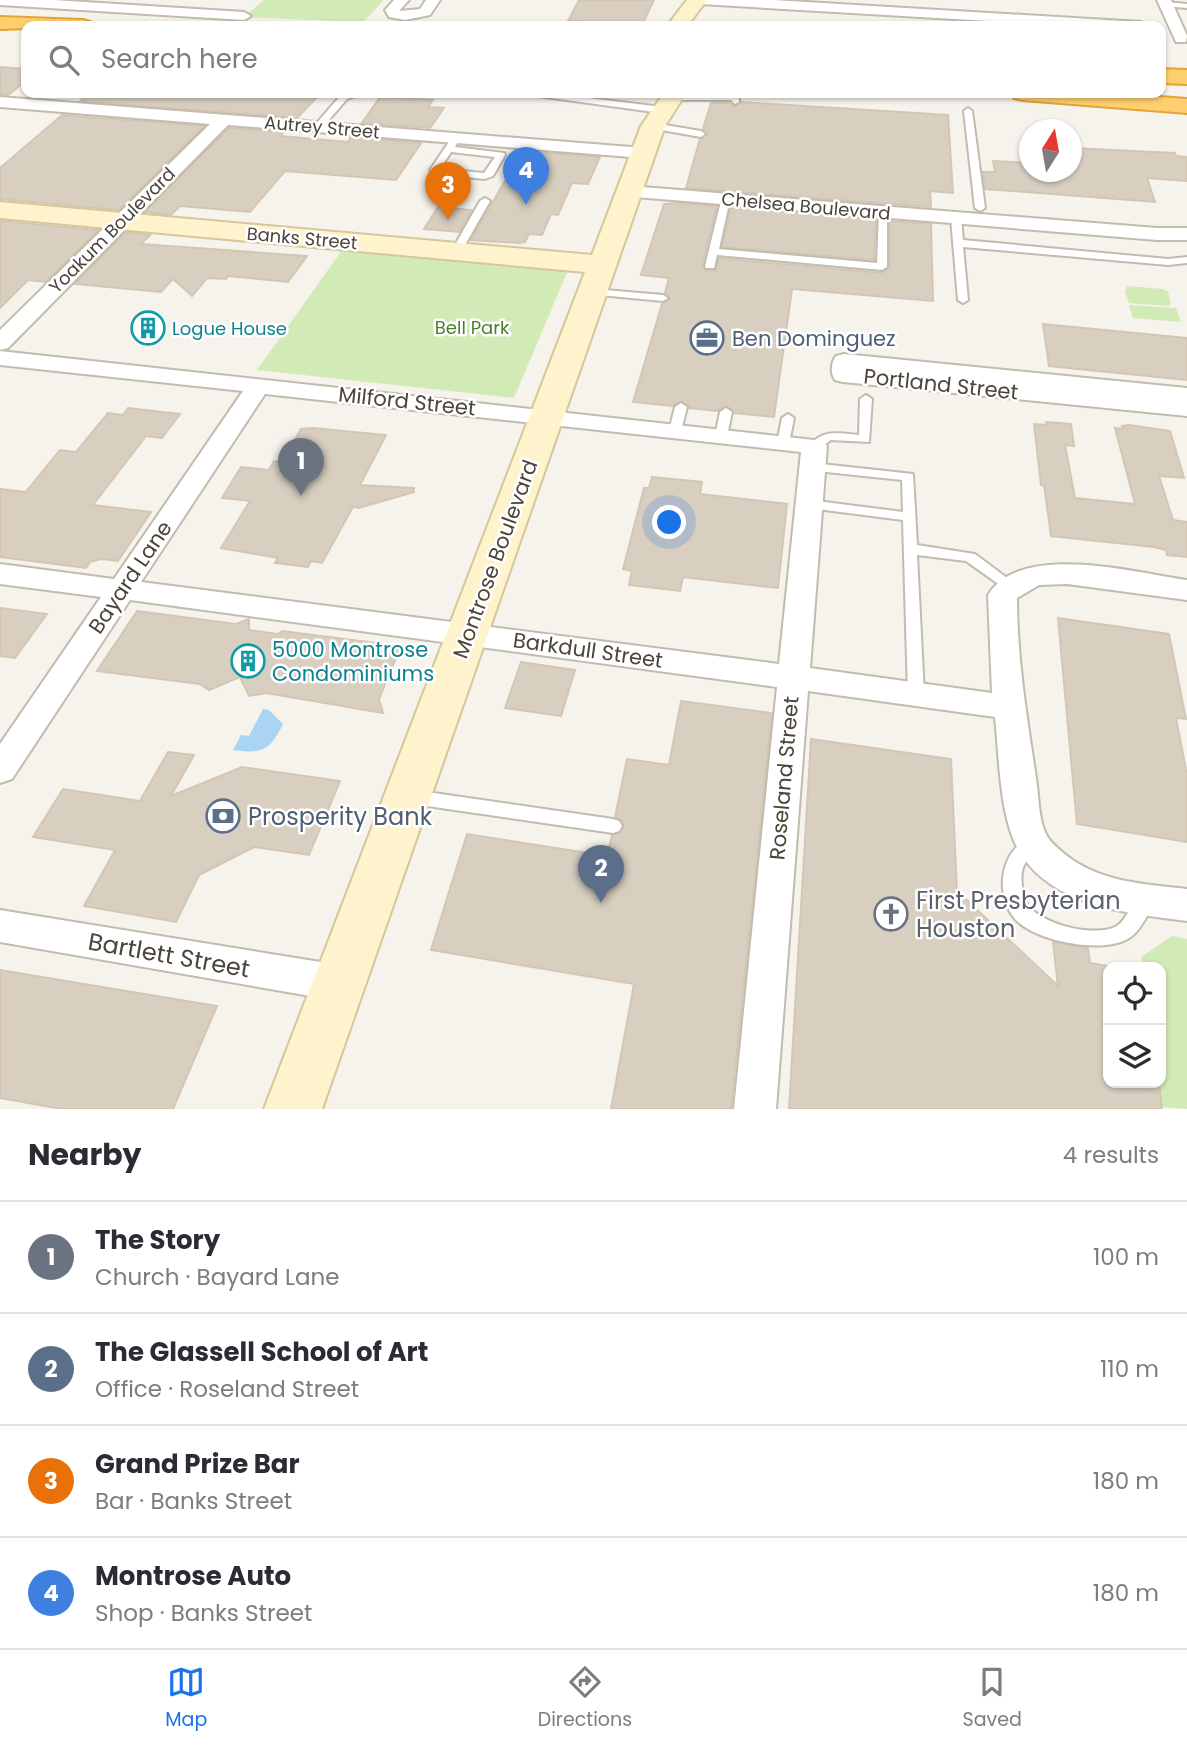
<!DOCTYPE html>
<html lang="en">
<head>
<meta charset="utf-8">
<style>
	body { margin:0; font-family:Poppins,sans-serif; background:#f2f2f3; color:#2b2b33 }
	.controls { position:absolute; right:21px; bottom:21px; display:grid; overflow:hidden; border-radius:14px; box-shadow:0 2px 5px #0004 }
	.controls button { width:63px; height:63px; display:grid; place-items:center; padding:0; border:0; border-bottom:2px solid #e1e1e2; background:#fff; color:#2b2b33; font:35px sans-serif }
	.compass { position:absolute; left:1019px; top:119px; width:63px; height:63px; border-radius:50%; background:#fff; box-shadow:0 2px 5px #0004; rotate:11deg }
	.you { position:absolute; left:670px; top:523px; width:24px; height:24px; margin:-18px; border:5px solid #fff; border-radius:50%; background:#1a73e8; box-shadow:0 0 0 10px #1a73e833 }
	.badge { display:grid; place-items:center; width:46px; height:46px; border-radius:50%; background:#1a73e8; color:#fff; font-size:23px; font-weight:700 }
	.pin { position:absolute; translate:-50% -58px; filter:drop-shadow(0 2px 4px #0008) }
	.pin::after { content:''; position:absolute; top:37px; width:24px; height:21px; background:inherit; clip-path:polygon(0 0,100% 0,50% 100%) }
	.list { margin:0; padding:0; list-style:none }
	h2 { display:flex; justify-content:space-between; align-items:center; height:91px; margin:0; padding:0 28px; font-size:30px }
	h2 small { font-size:23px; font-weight:400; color:#7c7c81 }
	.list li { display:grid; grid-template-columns:46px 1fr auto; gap:21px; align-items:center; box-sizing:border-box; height:112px; padding:0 28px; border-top:2px solid #e1e1e2 }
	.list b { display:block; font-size:26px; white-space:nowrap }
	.list p { margin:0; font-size:23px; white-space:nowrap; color:#7c7c81 }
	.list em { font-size:23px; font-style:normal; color:#7c7c81 }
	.icon { flex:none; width:38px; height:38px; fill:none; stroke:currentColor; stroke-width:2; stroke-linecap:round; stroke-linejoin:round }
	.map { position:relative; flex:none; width:1187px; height:1109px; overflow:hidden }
	.search { position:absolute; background:#fff; box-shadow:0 2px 5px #0004; left:21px; right:21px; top:21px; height:77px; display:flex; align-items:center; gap:18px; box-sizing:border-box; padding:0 24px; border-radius:14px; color:#7c7c81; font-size:26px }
	.sheet { height:539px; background:#fff }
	nav { display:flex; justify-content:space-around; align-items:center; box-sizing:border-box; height:98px; border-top:2px solid #e1e1e2; background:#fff; font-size:19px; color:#7c7c81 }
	nav a { display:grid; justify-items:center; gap:4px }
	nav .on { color:#1a73e8 }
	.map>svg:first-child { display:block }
	.green { fill:#d2eab5 }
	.water { fill:#a9d4f2 }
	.building { fill:#d8cfc1; stroke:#d3c7b4; stroke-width:2 }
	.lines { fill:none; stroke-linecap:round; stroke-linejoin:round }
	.lane-casing { stroke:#c2bbae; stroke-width:4 }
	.street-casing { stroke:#c2bbae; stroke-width:4 }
	.secondary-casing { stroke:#d6c79b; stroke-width:4 }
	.highway-casing { stroke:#e0a43c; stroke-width:4 }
	.lane { fill:#fff; fill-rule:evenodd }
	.street { fill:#fff; fill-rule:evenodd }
	.secondary { fill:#fff3cd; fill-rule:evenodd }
	.highway { fill:#ffcf6e; fill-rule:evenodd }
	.labels { text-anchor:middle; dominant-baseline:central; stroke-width:5; stroke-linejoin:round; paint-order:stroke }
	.far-street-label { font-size:18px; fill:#4b4439; stroke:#fff }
	.far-park-label { font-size:18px; fill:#4a7f2a; stroke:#fff }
	.far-culture-label { font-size:18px; fill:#0d838f; stroke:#fff; text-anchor:start }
	.service-label { font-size:21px; fill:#4e5e75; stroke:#fff; text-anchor:start }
	.street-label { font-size:21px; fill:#4b4439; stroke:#fff }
	.culture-label { font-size:21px; fill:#0d838f; stroke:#fff; text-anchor:start }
	.near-service-label { font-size:24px; fill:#4e5e75; stroke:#fff; text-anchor:start }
	.near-worship-label { font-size:24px; fill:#5b616d; stroke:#fff; text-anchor:start }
	.near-street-label { font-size:24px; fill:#4b4439; stroke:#fff }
</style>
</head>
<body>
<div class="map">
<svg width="1187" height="1109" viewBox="0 0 1187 1109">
	<rect width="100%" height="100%" fill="#f6f3ec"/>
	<g class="green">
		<path d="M264 0H384L363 22 244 17Z"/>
		<path d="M342 250 568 270 514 398 257 370Z"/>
		<path d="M1127 286 1163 289 1168 292 1171 304 1169 306 1129 303 1125 292Z"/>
		<path d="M1129 305 1176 308 1181 322 1133 318Z"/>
		<path d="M1172 936 1187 939V1109L1162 1107 1159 1083H1161V967H1143L1141 957Z"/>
	</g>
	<path class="water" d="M263 709 269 710 283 724C270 751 261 754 233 750L241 735 249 736Z"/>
	<g class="building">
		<path d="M579 0H654L642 25 568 21Z"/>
		<path d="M0 67 26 69V81L8 95 0 94Z"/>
		<path d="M90 93H321L297 118 80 101Z"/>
		<path d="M380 97 433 100 428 107 444 108 430 128 362 123Z"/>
		<path d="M741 102 948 115 953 193 930 191 931 207 686 188 700 139 708 134 703 129 711 103H730L735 107Z"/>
		<path d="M62 115 204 126 119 210 0 199V168Z"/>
		<path d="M229 128 284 132 280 136 348 142 351 137 421 143 396 180 285 171 250 212 180 206 171 215 145 212Z"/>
		<path d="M1072 148 1175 153 1176 156 1187 157V181L1147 178 1155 202 985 189 983 172H995L993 161 1030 163V172H1072Z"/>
		<path d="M522 151 600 157 588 184 572 183 558 215 551 214 542 235 529 234 525 242 518 243 471 240Z"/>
		<path d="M681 203 717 206 702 265 706 271 716 270 719 258 882 273 890 267V221L931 224 933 301 792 289 774 417 734 413 727 406 717 411 689 408 682 401 672 406 633 402 662 304 670 299 665 293 669 278 641 275 664 204Z"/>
		<path d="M438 207 472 210 459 232 424 229Z"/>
		<path d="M731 208 876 219 874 260 722 247Z"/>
		<path d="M0 221 98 230 46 282 28 280 0 308Z"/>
		<path d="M126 232 150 235 141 244 307 256 288 282 228 276 226 279 207 278 192 296 173 279 161 292 75 284Z"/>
		<path d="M1043 324 1187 338V380L1049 366Z"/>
		<path d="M128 408 180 414 162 438 146 436 93 505 151 512 118 561 101 559 90 562 86 568 0 557V489L26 492 60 450 76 452 108 413 123 415Z"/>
		<path d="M1046 422 1071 424 1074 446 1065 445 1075 498 1135 504 1115 428 1123 429 1122 426 1129 425 1170 431 1184 478 1159 476 1173 520 1187 522V557L1167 555 1166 550 1154 547 1051 536 1044 485H1041L1034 424 1047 425Z"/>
		<path d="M313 428 386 435 360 485 414 488V492L359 508 353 507 322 563 311 561 308 567 275 563 278 558 221 548 250 501 222 498 241 467 269 470 274 461 282 462 301 429Z"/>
		<path d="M652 477 702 482 700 494 787 504 778 588 683 577 680 591 629 585 632 571 623 569 644 488H649Z"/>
		<path d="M0 608 47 614 15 658 0 656Z"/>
		<path d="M137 611 236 624 249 619V630L278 634 282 631 401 646 379 699 383 713 266 693 249 696 240 677 209 690 200 684 97 671Z"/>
		<path d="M1058 618 1169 634 1186 719 1176 718 1187 775V842L1077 824Z"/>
		<path d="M521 662 575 670 561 716 505 708Z"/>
		<path d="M681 701 772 713 731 1109H611L634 984 431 950 467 834 607 856 612 835 620 833 624 827 621 820 615 817 627 759 669 765Z"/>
		<path d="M811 739 951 759 957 891 1058 986 1053 942 1088 948 1090 963 1108 966V1083H1159L1162 1109H789Z"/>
		<path d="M168 752 194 755 171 796 242 767 340 781 309 855 254 847 199 875 176 922 84 906 115 850 33 837 63 789 140 801Z"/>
		<path d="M0 970 217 1006 173 1109H62L0 1098Z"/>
	</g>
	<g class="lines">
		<defs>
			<g id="lane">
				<path d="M1166 2 1187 4V8L1163 6Z"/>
				<path d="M351 93H364L347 99 321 129H315V125L341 95Z"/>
				<path d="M526 93H547L654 106 658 109 654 112 530 95Z"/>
				<path d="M668 96H735L739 98V102L735 104 731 100H671L667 98Z"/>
				<path d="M968 108 972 111 985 208 980 211 975 208 964 111Z"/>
				<path d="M653 123 701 131 705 134 701 137 650 128V124Z"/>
				<path d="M453 136 460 138 455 147 504 153 505 155 493 176 485 179 434 174 430 170ZM451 152 495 157 484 173 440 169Z"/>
				<path d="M722 197 730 199 719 249 877 263 879 212 887 210V267L882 270 717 255 714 268H706L705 266Z"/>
				<path d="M485 198 490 201 461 252 452 254 451 252 480 201Z"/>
				<path d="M956 215 961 218 963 240 1168 259 1187 257V263L1168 265 963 247 968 300 963 303 958 300 951 218Z"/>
				<path d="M593 289 663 295 668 298 663 301 589 294V290Z"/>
				<path d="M866 395 872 399 869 442 831 440 818 449H810L808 446C825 429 837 433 859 435L860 399Z"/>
				<path d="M681 403 687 407 681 431 679 434H671L669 431 675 407Z"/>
				<path d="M726 408 732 412 727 436 721 440 715 436 720 412Z"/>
				<path d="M788 414 794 418 789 443 783 447 777 443 782 418Z"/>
				<path d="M812 463 913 474 917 545 975 554 1019 587 1012 592 1007 590 966 561 917 555 924 695 922 699H910L908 695 903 520 809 508 802 504 809 500 903 512 902 480 807 470 806 467 807 464Z"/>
				<path d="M413 790 613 819 619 821 622 826 619 831 613 833 413 804 407 802 404 797 407 792Z"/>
				<path d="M1033 837 1039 839 1042 844C1039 850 1036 852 1031 856 1019 867 1021 879 1023 895 1028 923 1095 939 1117 926 1131 917 1134 887 1153 893L1156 899 1153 905C1147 915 1142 928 1132 936 1108 956 1035 942 1015 919 994 894 1000 848 1033 837Z"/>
			</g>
			<g id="street">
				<path d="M0 0H53L244 12 251 16 244 20 0 5Z"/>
				<path d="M394 0H409L399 11 420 9 426 0H440L430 15 405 20 389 17 385 10Z"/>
				<path d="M694 0H773L1141 22 1148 26H1071L701 4Z"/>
				<path d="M1157 0H1171L1187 36 1186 42H1176Z"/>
				<path d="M0 97 644 148 653 153 644 158 228 125 8 348 0 350V330L210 124 0 107Z"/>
				<path d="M630 186 1157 228H1187V240H1157L623 196 621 192Z"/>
				<path d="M0 351 823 441 827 446 810 668 992 693 988 595C1021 541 1136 573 1187 580V600L1067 584 1039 585 1017 598C1017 659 1027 718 1036 778 1039 796 1038 820 1047 836 1050 842 1057 847 1062 852 1097 882 1143 884 1187 889V921C1124 913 1035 905 1011 833 999 797 999 754 995 717L808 691 776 1109H734L777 687 130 600 12 779 0 783V744L101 597 0 584V564L114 579 243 391 0 365ZM265 394 801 452 779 664 141 582Z"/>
				<path d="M844 354 1187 388V416L843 382 835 380C830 373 831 363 836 356Z"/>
				<path d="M0 910 339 965 353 971 358 983 353 995 339 1001 0 942Z"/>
			</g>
			<g id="secondary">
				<path d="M687 0H707L687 26H667Z"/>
				<path d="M664 93H686L665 126 322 1109H264L585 272 0 218V202L592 255 641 126Z"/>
			</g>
			<g id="highway">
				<path d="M0 17 83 20 90 22 93 26 0 29Z"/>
				<path d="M1161 69 1187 70V84L1161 83Z"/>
				<path d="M1011 93H1106L1187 99V113L1022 100 1014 98Z"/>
			</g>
		</defs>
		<use href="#lane" class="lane-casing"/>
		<use href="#street" class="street-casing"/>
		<use href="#secondary" class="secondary-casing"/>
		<use href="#highway" class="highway-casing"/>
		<use href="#lane" class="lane"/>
		<use href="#street" class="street"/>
		<use href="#secondary" class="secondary"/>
		<use href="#highway" class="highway"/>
	</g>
	<defs>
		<symbol id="building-ring" viewBox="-11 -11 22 22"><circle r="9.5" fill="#fff" stroke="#0f9aa8" stroke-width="1.5"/><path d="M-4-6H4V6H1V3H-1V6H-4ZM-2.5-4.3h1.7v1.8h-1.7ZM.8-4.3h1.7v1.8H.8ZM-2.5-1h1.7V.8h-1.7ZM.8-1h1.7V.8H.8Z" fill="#0f9aa8"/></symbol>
		<symbol id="office-ring" viewBox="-11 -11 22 22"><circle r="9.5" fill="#fff" stroke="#5c6f8a" stroke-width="1.5"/><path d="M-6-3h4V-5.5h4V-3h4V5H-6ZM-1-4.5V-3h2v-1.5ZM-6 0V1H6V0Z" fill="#5c6f8a"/></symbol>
		<symbol id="bank-ring" viewBox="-11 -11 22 22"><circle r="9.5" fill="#fff" stroke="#5c6f8a" stroke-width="1.5"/><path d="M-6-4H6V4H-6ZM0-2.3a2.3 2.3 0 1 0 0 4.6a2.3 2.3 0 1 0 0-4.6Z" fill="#5c6f8a"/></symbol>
		<symbol id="church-ring" viewBox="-11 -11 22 22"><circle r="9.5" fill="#fff" stroke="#6b7280" stroke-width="1.5"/><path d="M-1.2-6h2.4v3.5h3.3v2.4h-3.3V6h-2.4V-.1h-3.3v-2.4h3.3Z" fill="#6b7280"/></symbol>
	</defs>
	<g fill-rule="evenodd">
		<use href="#building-ring" x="129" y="309" width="38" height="38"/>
		<use href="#office-ring" x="688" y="319" width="38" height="38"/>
		<use href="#building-ring" x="229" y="642" width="38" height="38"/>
		<use href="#bank-ring" x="204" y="797" width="38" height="38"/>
		<use href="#church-ring" x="872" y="895" width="38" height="38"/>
	</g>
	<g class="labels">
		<g class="far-street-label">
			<text transform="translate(322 127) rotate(5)">Autrey Street</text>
			<text transform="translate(806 206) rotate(5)">Chelsea Boulevard</text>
			<text transform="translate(112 230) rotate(-45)">Yoakum Boulevard</text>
			<text transform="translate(302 238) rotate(5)">Banks Street</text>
		</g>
		<g class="far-park-label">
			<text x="472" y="327">Bell Park</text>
		</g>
		<g class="far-culture-label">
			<text x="172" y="328">Logue House</text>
		</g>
		<g class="service-label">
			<text x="732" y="338">Ben Dominguez</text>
		</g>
		<g class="street-label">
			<text transform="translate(941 384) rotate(6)">Portland Street</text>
			<text transform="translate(407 401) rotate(6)">Milford Street</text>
			<text transform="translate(495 559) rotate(-70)">Montrose Boulevard</text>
			<text transform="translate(130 577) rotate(-56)">Bayard Lane</text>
			<text transform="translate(588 650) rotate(8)">Barkdull Street</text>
			<text transform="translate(784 778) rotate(-85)">Roseland Street</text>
		</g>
		<g class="culture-label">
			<text x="272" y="649">5000 Montrose<tspan x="272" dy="24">Condominiums</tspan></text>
		</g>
		<g class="near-service-label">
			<text x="248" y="816">Prosperity Bank</text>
		</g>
		<g class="near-worship-label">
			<text x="916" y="900">First Presbyterian<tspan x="916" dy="28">Houston</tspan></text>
		</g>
		<g class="near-street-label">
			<text transform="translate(169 955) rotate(10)">Bartlett Street</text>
		</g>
	</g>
</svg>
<div class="controls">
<button><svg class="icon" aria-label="locate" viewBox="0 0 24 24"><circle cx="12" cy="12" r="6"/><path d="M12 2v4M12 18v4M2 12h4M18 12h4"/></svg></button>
<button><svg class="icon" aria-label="layers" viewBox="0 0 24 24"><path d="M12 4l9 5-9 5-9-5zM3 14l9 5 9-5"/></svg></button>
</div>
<svg class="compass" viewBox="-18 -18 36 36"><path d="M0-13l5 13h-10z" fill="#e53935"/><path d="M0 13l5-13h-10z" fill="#7c7c81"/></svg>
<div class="you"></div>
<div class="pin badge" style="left:301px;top:496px;background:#6b7280">1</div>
<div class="pin badge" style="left:601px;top:903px;background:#5c6f8a">2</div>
<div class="pin badge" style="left:448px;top:220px;background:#e8710a">3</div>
<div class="pin badge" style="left:526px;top:205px;background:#3f7fe0">4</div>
<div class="search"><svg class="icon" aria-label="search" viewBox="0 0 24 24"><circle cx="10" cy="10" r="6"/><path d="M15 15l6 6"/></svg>Search here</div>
</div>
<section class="sheet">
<h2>Nearby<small>4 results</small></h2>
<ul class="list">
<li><span class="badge" style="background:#6b7280">1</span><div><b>The Story</b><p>Church · Bayard Lane</p></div><em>100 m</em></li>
<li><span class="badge" style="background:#5c6f8a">2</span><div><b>The Glassell School of Art</b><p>Office · Roseland Street</p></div><em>110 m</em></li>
<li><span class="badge" style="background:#e8710a">3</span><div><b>Grand Prize Bar</b><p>Bar · Banks Street</p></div><em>180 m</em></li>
<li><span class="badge" style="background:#3f7fe0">4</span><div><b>Montrose Auto</b><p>Shop · Banks Street</p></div><em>180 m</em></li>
</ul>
</section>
<nav>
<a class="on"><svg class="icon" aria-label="map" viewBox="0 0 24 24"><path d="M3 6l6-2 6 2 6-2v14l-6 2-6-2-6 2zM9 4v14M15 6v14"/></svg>Map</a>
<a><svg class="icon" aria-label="directions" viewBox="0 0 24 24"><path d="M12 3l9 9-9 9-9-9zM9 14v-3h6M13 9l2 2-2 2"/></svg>Directions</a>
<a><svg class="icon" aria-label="saved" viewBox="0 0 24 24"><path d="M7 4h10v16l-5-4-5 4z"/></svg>Saved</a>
</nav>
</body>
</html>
